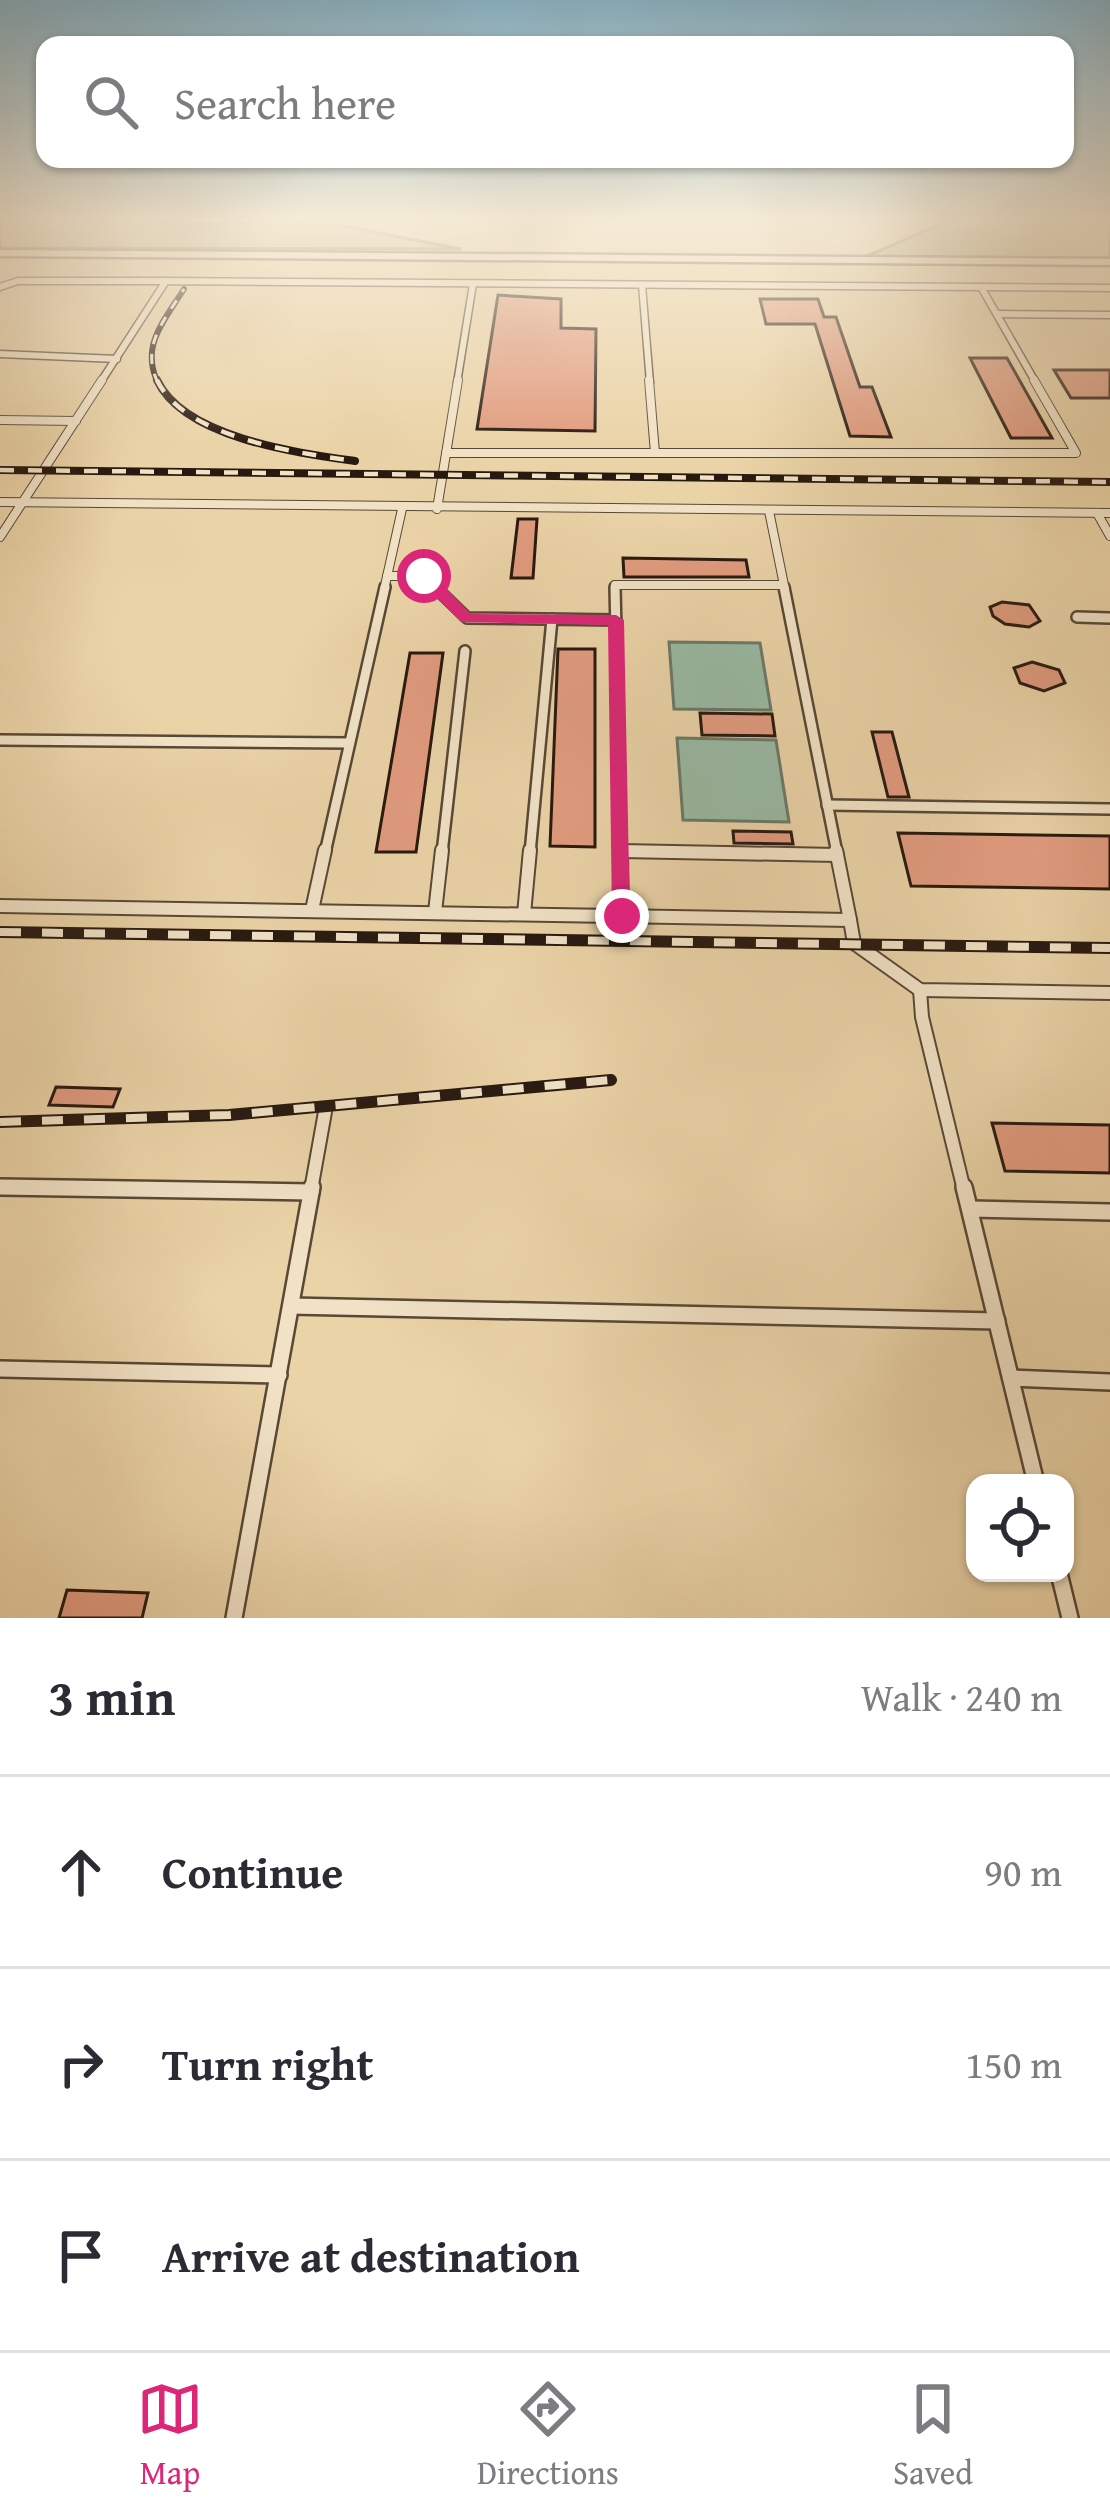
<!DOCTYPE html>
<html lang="en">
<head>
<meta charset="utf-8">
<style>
	body { margin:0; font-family:"Gentium Book Plus",serif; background:#f7f7f7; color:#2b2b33 }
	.controls { position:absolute; right:36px; bottom:36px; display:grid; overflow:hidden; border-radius:24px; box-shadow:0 3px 9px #0004 }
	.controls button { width:108px; height:108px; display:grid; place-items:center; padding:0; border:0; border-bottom:3px solid #e1e1e2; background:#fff; color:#2b2b33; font:60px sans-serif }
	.stop { position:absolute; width:36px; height:36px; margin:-27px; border:9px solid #db2777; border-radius:50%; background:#fff }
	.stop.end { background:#db2777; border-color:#fff; box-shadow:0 3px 12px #0008 }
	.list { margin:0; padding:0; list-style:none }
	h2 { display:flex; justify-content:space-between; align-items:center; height:156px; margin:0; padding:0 48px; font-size:51px }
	h2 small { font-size:39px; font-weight:400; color:#7c7c81 }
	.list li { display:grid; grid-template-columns:78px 1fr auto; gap:36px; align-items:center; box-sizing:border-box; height:192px; padding:0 48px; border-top:3px solid #e1e1e2 }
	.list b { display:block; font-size:45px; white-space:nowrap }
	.list em { font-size:39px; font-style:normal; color:#7c7c81 }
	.icon { flex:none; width:66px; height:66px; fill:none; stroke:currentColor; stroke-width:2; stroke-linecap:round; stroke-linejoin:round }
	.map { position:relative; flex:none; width:1110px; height:1618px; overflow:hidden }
	.search { position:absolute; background:#fff; box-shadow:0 3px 9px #0004; left:36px; right:36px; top:36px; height:132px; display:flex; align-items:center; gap:30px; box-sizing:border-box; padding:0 42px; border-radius:24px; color:#7c7c81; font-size:45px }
	.sheet { height:732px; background:#fff }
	nav { display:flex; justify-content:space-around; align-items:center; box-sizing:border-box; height:168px; border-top:3px solid #e1e1e2; background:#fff; font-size:33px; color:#7c7c81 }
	nav a { display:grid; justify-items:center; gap:6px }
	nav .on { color:#db2777 }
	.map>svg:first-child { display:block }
	.green { fill:#b9bc85; stroke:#706a4a; stroke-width:3 }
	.water { fill:#98b9a3; stroke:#6b7968; stroke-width:3 }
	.building { fill:#e19b7f; stroke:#281910; stroke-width:3 }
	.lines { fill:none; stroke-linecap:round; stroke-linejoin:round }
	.service-far4-casing { stroke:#584836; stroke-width:9 }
	.service-far3-casing { stroke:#584836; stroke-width:10 }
	.service-far2-casing { stroke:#584836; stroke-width:14 }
	.service-far1-casing { stroke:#584836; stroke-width:16 }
	.service-casing { stroke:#584836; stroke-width:20 }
	.minor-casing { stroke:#584836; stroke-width:5 }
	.service-far4 { stroke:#f1e2c6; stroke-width:6 }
	.service-far3 { stroke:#f1e2c6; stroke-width:8 }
	.service-far2 { stroke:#f1e2c6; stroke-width:9 }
	.service-far1 { stroke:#f1e2c6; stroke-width:12 }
	.service { stroke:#f1e2c6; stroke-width:15 }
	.minor { fill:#f1e2c6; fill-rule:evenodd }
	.rail-far2-casing { stroke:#281910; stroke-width:6 }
	.rail-far1-casing { stroke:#281910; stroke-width:8 }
	.rail-casing { stroke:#281910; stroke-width:12 }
	.rail-far2 { stroke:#f1e2c6; stroke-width:3; stroke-dasharray:10; stroke-linecap:butt }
	.rail-far1 { stroke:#f1e2c6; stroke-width:4.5; stroke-dasharray:14; stroke-linecap:butt }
	.rail { stroke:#f1e2c6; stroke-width:8; stroke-dasharray:21; stroke-linecap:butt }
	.route { fill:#db2777 }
</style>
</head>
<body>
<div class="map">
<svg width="1110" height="1618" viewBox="0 0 1110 1618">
	<rect width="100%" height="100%" fill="#ead3a7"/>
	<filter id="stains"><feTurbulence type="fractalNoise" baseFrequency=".00167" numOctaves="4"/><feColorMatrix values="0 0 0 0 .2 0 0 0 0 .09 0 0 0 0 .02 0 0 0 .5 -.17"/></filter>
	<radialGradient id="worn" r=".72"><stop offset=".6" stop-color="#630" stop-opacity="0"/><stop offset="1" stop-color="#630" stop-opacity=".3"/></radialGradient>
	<g class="green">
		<path d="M950 220H1110V258L865 257Z"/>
		<path d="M0 221 338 225 461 249 0 248Z"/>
	</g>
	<g class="water">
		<path d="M669 642 760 643 771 710 674 709Z"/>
		<path d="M677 738 776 740 789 822 683 820Z"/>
	</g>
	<g class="building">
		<path d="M498 295 561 299V328L596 329 595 431 477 429Z"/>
		<path d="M760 299H818L824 317H836L860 387H872L891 437 850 436 815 324H766Z"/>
		<path d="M970 358H1007L1052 438H1011Z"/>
		<path d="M1054 370H1110V398H1071Z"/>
		<path d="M518 519H537L533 578H511Z"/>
		<path d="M623 558 746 560 749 577H624Z"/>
		<path d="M1002 602 1029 605 1040 621 1029 627 1005 624 993 616 990 607Z"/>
		<path d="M558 649H595V847L550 846Z"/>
		<path d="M410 653H443L416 852H376Z"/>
		<path d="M1032 662 1059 670 1065 683 1044 691 1020 683 1014 668Z"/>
		<path d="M700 713 772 714 775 736 702 735Z"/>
		<path d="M872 732H892L909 797H888Z"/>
		<path d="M733 831 791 832 793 844 734 843Z"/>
		<path d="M898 833 1110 836V889L911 886Z"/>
		<path d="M56 1087 120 1089 113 1107 49 1105Z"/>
		<path d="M992 1123 1110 1125V1173L1005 1171Z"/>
		<path d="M67 1590 148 1593 142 1618H59Z"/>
	</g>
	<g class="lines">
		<defs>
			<g id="service-far4">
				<path d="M642 285 650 383"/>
				<path d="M0 287 18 281H166"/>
				<path d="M981 287 1036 383"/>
				<path d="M998 314 1110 315"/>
				<path d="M0 354 117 359"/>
				<path d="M100 383 166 281 1110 288"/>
				<path d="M457 383 473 284"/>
			</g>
			<g id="service-far3">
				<path d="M649 380 655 453"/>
				<path d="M0 420 76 421"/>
				<path d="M446 453H1076L1034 380"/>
				<path d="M0 502 1110 513"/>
				<path d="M437 509 458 380"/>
				<path d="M769 511 785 590"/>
				<path d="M1097 513 1110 536"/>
				<path d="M0 537 102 380"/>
				<path d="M387 576H424L438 590"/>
				<path d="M384 590 402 509"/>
				<path d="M615 590V585H783"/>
			</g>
			<g id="service-far2">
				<path d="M435 587 467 618 616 620"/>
				<path d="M615 587 621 853"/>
				<path d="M784 587 837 853"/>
				<path d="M1077 617 1110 618"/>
				<path d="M0 740 349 743"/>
				<path d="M827 805 1110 809"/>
				<path d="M621 851 743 853"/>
				<path d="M325 853 385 587"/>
				<path d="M442 853 465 651"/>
				<path d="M530 853 552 619"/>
			</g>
			<g id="service-far1">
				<path d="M621 850 622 916"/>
				<path d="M836 850 850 920"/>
				<path d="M621 851 837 855"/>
				<path d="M0 906 850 920 854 943 920 990 1110 993"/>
				<path d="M312 910 325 850"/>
				<path d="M435 912 442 850"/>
				<path d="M524 914 530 850"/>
				<path d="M920 990 922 1017 964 1190"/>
				<path d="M0 1187 174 1190"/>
				<path d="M311 1190 325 1112"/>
			</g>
			<g id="service">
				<path d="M0 1187 311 1192"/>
				<path d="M964 1187 1036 1483"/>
				<path d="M971 1209 1110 1212"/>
				<path d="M291 1306 997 1321"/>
				<path d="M0 1369 279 1375"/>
				<path d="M1011 1378 1110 1382"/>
				<path d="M1059 1573 1070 1618"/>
				<path d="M234 1618 312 1187"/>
			</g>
			<path id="minor" d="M0 250 1110 259V265L0 256Z"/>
		</defs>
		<use href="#service-far4" class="service-far4-casing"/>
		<use href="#service-far3" class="service-far3-casing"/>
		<use href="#service-far2" class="service-far2-casing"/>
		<use href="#service-far1" class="service-far1-casing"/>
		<use href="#service" class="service-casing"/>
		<use href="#minor" class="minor-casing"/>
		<use href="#service-far4" class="service-far4"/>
		<use href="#service-far3" class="service-far3"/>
		<use href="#service-far2" class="service-far2"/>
		<use href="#service-far1" class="service-far1"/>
		<use href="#service" class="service"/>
		<use href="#minor" class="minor"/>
		<defs>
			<path id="rail-far2" d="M158 383C140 346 164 321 184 289"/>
			<g id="rail-far1">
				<path d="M157 380C184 438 298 453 355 461"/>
				<path d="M0 470 1110 482"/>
			</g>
			<g id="rail">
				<path d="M0 932 1110 948"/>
				<path d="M0 1122 229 1115 611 1080"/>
			</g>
		</defs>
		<use href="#rail-far2" class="rail-far2-casing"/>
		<use href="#rail-far1" class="rail-far1-casing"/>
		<use href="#rail" class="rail-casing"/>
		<use href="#rail-far2" class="rail-far2"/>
		<use href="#rail-far1" class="rail-far1"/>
		<use href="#rail" class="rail"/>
	</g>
	<linearGradient id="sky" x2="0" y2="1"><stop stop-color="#88b6cc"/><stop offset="0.49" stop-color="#f6ebd7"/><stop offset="1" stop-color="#f6ebd7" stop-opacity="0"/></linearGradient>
	<rect width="1110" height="447" fill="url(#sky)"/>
	<path class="route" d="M419 572H430L471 614 616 615 624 620 630 922H615L612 916 608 625 461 622 419 579Z"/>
	<rect width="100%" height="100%" filter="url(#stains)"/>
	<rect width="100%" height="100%" fill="url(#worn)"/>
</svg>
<div class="controls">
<button><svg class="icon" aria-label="locate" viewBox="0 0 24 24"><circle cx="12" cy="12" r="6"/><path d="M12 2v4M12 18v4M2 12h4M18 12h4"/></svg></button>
</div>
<div class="stop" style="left:424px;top:576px"></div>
<div class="stop end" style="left:622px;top:916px"></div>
<div class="search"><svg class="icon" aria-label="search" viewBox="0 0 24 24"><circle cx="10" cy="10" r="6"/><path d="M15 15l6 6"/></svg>Search here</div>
</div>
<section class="sheet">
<h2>3 min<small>Walk · 240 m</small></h2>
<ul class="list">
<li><svg class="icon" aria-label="ahead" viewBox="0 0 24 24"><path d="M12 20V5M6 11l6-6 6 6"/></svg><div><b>Continue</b></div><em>90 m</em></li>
<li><svg class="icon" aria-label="right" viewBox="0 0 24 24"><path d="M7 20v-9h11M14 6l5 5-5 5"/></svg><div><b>Turn right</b></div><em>150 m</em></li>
<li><svg class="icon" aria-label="arrive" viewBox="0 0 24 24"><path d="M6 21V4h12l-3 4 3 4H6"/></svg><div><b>Arrive at destination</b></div></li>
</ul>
</section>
<nav>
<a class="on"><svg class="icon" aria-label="map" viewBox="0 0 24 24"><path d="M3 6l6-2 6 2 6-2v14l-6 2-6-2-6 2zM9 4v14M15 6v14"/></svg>Map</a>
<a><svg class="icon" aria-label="directions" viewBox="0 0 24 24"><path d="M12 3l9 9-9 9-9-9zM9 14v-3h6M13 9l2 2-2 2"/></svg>Directions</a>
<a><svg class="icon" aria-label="saved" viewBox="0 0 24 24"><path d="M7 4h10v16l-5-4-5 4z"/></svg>Saved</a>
</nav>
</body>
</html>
